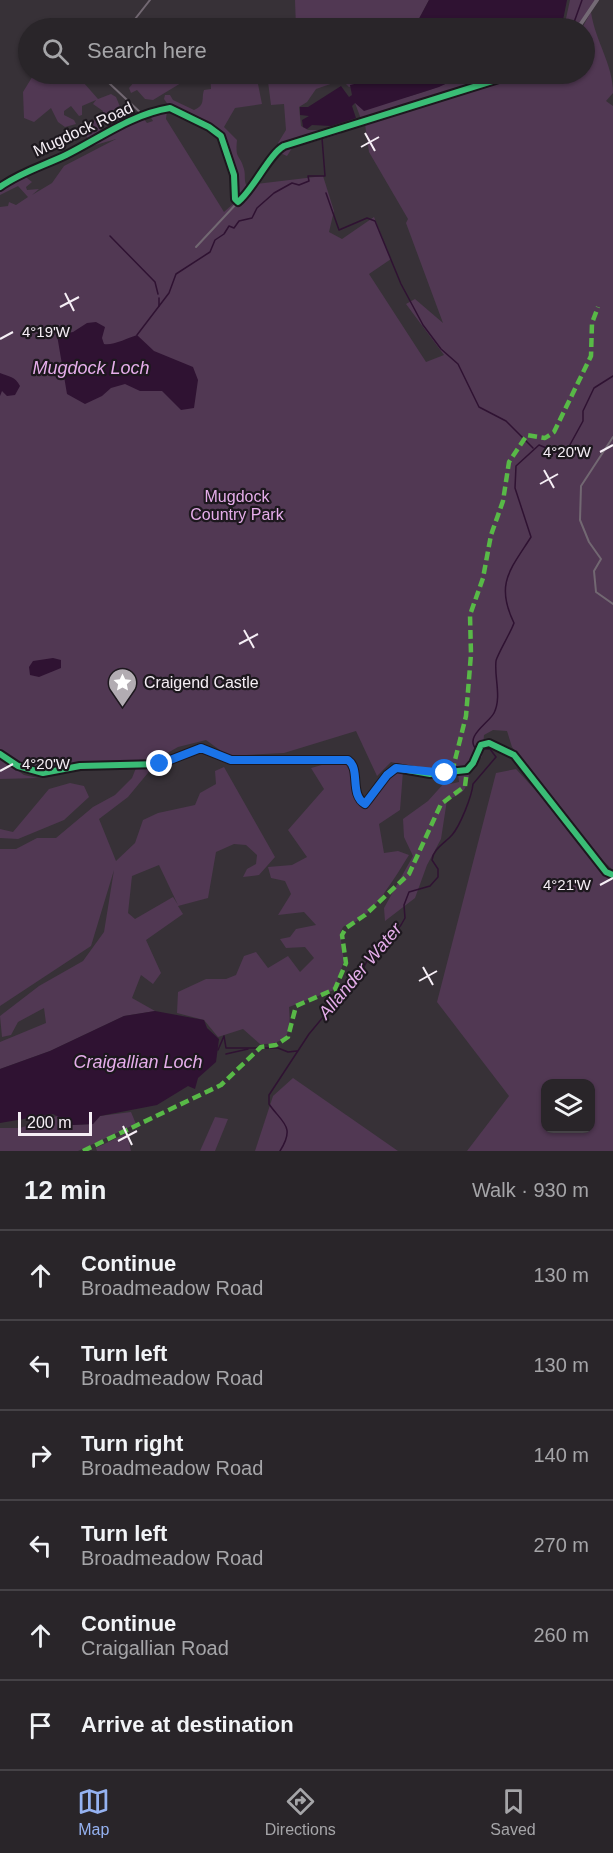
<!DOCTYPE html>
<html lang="en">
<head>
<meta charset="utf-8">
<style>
	body { margin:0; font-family:Arial,sans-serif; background:#353135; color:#f1f3f6 }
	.controls { position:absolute; right:18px; bottom:18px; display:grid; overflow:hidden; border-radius:12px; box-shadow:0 2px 4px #0004 }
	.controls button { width:54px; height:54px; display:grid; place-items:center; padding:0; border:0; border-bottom:2px solid #454246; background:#292529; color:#f1f3f6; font:30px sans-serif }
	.scale { position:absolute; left:18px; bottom:15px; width:74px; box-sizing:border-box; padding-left:6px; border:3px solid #f5eef5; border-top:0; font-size:16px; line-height:21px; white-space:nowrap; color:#f5eef5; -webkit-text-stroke:4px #1d181e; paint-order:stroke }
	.stop { position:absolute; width:18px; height:18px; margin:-14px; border:4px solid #1a73e8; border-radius:50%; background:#fff }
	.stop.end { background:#1a73e8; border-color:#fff; box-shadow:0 2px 6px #0008 }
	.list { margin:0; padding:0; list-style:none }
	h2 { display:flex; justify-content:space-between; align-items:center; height:78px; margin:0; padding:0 24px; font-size:26px }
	h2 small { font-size:20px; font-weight:400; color:#a5a5a8 }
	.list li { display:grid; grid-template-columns:39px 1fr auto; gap:18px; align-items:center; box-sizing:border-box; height:90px; padding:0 24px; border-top:2px solid #454246 }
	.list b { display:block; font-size:22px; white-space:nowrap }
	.list p { margin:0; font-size:20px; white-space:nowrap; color:#a5a5a8 }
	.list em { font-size:20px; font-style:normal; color:#a5a5a8 }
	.icon { flex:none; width:33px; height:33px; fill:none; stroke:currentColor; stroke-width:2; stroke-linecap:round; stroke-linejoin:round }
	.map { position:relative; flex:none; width:613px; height:1151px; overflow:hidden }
	.search { position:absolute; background:#292529; box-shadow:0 2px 4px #0004; left:18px; right:18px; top:18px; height:66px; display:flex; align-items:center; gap:15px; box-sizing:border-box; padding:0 21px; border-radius:33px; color:#a5a5a8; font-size:22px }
	.sheet { height:618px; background:#292529 }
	nav { display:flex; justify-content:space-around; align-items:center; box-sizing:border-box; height:84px; border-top:2px solid #454246; background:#292529; font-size:16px; color:#a5a5a8 }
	nav a { display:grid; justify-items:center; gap:3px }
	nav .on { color:#95b2f1 }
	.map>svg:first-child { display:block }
	.green { fill:#513853; fill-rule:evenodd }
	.water { fill:#2f1232 }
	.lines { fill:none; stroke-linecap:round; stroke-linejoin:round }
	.stream { stroke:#2f1232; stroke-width:1.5 }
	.street { stroke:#726872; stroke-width:2 }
	.secondary { stroke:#746a75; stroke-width:4 }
	.quiet { stroke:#58b947; stroke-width:4.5; stroke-dasharray:9 4.5; stroke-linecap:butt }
	.cycleway-casing { stroke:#1d181e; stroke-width:10 }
	.cycleway { stroke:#3abd76; stroke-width:6 }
	.route { stroke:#1a73e8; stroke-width:8 }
	.ticks { fill:none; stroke:#f5eef5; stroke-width:2 }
	.labels { text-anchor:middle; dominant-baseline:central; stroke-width:4.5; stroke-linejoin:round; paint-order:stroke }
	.street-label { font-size:16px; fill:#f5eef5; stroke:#1d181e }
	.park-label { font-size:16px; fill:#e5adea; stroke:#1d181e }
	.poi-label { font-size:16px; fill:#f5eef5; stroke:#1d181e; text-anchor:start }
	.water-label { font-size:18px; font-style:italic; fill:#e5adea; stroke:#1d181e }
	.ticks-label { font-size:15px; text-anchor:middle; fill:#f5eef5; stroke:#1d181e; stroke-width:4.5; stroke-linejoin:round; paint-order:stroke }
</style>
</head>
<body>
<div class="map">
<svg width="613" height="1151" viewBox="0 0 613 1151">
	<rect width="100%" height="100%" fill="#373137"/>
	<g class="green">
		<path d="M295 0H429L414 28H296Z"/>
		<path d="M570 0H596L576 28H564Z"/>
		<path d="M591 12C595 41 613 64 613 93L606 101 613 106V870L601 859 512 747 507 731 493 730 484 735 482 757C450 777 426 770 391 762L377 776 356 731 284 753 228 756 206 740 178 747 155 760 80 765 47 771 30 769 11 760 0 751V207L8 206 9 202 16 205 28 197 18 186 0 195V189L22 174 32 182 26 187 27 190 39 189 32 195 52 183 64 166 116 139 92 146 93 142 136 120 143 118 147 123 153 121 150 116 167 111 166 119 224 212 234 203 238 205 256 184 323 176 334 211 329 232 342 239 374 217 391 259 369 274 426 362 444 355 406 304 415 299 443 323 406 223 408 219 369 152 365 124 530 74H584V28H582Z"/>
		<path d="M34 74H76L98 99 111 94 116 97 123 114 120 120 100 125 101 132 88 139 84 131 87 124 103 116V111L93 104 96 100 82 106V115L79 116 71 106 64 111V115L74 120 76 124 65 127 58 122 51 108 34 122 24 118 23 92Z"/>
		<path d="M133 74H183L173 77V80L181 83 153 100 145 99 137 90 131 93 129 88 134 82Z"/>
		<path d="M210 74H256L262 104 235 108 224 127 237 140C235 161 240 153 244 169 246 177 243 181 248 188L240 198 237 195V184L222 133 200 118 169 106 164 99 165 95H170L173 100 194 110C206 105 201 99 204 90L211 89Z"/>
		<path d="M267 74H378L371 80 349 87 342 80 316 89 307 102 299 107 301 126 308 130H343L340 134 292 148 287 156 280 153 278 143 286 130 284 104 271 105Z"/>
		<path d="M466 74H496L487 77 508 74 361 119 355 103C379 109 445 87 466 74Z"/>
		<path d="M0 758 24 775 38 778 0 779Z"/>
		<path d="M340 760 352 764C352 778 352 800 365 809 380 799 382 779 398 769L403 771 400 810 379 824 384 853 398 851 409 855C397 874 373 916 351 924 348 925 345 925 343 927L340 933 344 961 334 990 289 1007C291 1033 289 1044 260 1044L243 1029 218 1037 204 1020 177 1013 178 992 206 979H226L236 975 244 956 256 952 268 968 288 956 300 972 314 958 305 947 286 948 280 939 290 937 296 929 316 925 304 912 278 915 291 894 285 881 271 878 268 867 292 865 307 857 288 830 324 789 311 768Z"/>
		<path d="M224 767 275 857 259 875 243 877 247 869 256 864 257 855 246 845 234 844 216 852 208 898 178 906 183 914 146 940 161 973 153 984 141 975 132 998 155 1011 124 1016 50 1051 0 1069V1042L46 1023 44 1008 18 1022 11 1035 2 1037 0 1016 39 986 83 961 104 932 114 870 91 946 0 1006V849H16L37 838H56L93 807 115 795 132 778 136 768H152L128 797 99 819 116 861 135 843 143 820 158 813 195 805 200 793 216 784 215 771ZM159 865 178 905 173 897 135 919 128 913 132 876Z"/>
		<path d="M516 769 570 828 605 873 613 877V1151H467L509 1096 437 1002 496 773ZM546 1084H590V1128H546Z"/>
		<path d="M458 774H469C467 791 462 794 447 800L441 839 427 865 415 898 385 921 384 908 413 856 404 837 403 819 428 801 446 781 450 784 459 782Z"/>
		<path d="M70 783 84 786 89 797 64 820 18 839 0 838V829L13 832 49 789Z"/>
		<path d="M293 1078 398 1151H255L273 1096Z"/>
		<path d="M131 1112 136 1124 78 1151H0V1128H20L57 1116 73 1125 93 1124 100 1116Z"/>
		<path d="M215 1117 228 1119 215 1151H200Z"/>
		<path d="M127 1133 131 1151H97L96 1148Z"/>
	</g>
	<g class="water">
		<path d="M429 0H567L562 25 563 28H414Z"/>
		<path d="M378 74H466L439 87 364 111 355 103 352 106 356 118 331 126 312 125 307 129 303 127 302 120 309 116 300 115V107H308L341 86 349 97 352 95 350 85 371 80Z"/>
		<path d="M96 322 105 327 102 338 104 344C112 346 128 338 137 335L154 351 193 367 198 380 194 408 181 410 162 391H140L125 384 111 388 102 396 85 404 67 394 57 335 73 332 87 323Z"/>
		<path d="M0 373C9 377 15 376 20 386L15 395 7 396 2 391 0 396Z"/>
		<path d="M53 658 61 660V668L39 677 30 675 29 667 33 661Z"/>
		<path d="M155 1011 204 1020 207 1028 219 1039 216 1062 198 1078 195 1089 188 1086 157 1105 100 1116 93 1124 73 1125 53 1114 0 1123V1069L50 1051 124 1016Z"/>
	</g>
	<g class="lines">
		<g class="stream">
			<path d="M572 28 582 0"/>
			<path d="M326 193 339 230 367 218 375 221 401 284 423 325 441 349 458 364 479 407 506 421 533 448"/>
			<path d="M110 236 155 282 158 294"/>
			<path d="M159 298V306"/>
			<path d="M137 335 169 293 176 274 210 252 215 240 224 234 229 226 234 228 239 221 252 218 257 208 274 193 292 183 299 185 309 181 308 176H325L322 138 330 134"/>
			<path d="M477 750C463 737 489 723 494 713 502 697 494 677 496 661 497 655 511 632 514 623 495 584 510 570 531 537L515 488 516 466 539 445 559 453 566 452 583 421V411L594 388 613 376"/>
			<path d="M218 1050 224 1036 226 1048H278L288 1052 297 1051"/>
			<path d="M226 1054 248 1049"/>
			<path d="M280 1151C296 1126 282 1123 269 1104V1095L309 1034 329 1010V1004L336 995 359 977 372 951 382 949 401 925 405 918 404 905 409 892 430 886 438 877V869L432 860C433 849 445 843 452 835 460 826 472 796 473 784L496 757 490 749H482"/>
		</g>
		<g class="street">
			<path d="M128 28 150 0"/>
			<path d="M108 74 109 83 143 115"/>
			<path d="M196 247 238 202"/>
			<path d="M613 437 581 486 580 520 589 542 601 559 594 571 596 592 613 604"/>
		</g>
		<g class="secondary">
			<path d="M578 28 597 0"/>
			<path d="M0 187C21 172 43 166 66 155 100 138 132 114 170 108L209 127 221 136 234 175 235 199 238 202C254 189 269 154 284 146L515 74"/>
			<path d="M0 754 18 766 43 773 80 766 160 764 201 748 231 760H348C361 769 349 794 365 804L387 775 396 768 430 774 467 770 473 763 481 745 489 743 514 755 606 872 613 875"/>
		</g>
		<g class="quiet">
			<path d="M452 772 466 716 471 654 470 615 483 578 491 535 503 501 509 462 527 435 545 438 554 432 591 356 592 323 598 307"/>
			<path d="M83 1151 221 1085 261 1047 276 1045 288 1037 296 1006 335 989 346 963 342 935 346 928 365 915 409 874 441 804 465 786 467 770"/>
		</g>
		<defs>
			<g id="cycleway">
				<path d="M0 187C21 172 43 166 66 155 100 138 132 114 170 108L209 127 221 136 234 175 235 199 238 202C254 189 269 154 284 146L515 74"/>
				<path d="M0 754 18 766 43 773 80 766 160 764 201 748 231 760H348C361 769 349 794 365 804L387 775 396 768 430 774 467 770 473 763 481 745 489 743 514 755 606 872 613 875"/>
			</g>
		</defs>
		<use href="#cycleway" class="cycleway-casing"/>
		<use href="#cycleway" class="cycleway"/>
	</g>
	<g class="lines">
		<path class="route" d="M160 764 201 748 231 760H348C361 769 349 795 365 804L387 775 396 768 445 773"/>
	</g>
	<path class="ticks" d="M365 133 375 151M361 147 379 137M65 293 74 311M60 307 79 297M0 339 13 332M600 452 613 445M544 470 554 488M540 484 558 474M244 630 254 648M239 644 258 634M0 771 13 764M600 885 613 878M423 967 433 985M419 981 437 971M123 1126 132 1145M118 1141 137 1131"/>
	<defs>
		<symbol id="sight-pin" viewBox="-11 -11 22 30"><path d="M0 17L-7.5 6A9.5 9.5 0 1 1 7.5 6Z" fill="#b2acb2" stroke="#1d181e"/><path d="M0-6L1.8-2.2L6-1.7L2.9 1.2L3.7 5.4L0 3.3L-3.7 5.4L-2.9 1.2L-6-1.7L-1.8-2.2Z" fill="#fff"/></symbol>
	</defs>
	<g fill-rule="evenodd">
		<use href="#sight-pin" x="106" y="666" width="33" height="45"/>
	</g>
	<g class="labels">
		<g class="street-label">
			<text transform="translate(83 129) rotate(-25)">Mugdock Road</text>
		</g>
		<g class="park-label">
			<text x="237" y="496">Mugdock<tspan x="237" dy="18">Country Park</tspan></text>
		</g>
		<g class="poi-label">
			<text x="144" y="682">Craigend Castle</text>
		</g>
		<g class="water-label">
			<text x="91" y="368">Mugdock Loch</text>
			<text transform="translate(360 971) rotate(-50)">Allander Water</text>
			<text x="138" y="1062">Craigallian Loch</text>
		</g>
	</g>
	<g class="ticks-label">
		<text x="46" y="337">4°19'W</text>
		<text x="567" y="457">4°20'W</text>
		<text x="46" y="769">4°20'W</text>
		<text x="567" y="890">4°21'W</text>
	</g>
</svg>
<div class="controls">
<button><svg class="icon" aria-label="layers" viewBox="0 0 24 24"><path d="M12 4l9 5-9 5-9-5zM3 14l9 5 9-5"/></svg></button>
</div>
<div class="scale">200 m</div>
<div class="stop" style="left:445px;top:773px"></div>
<div class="stop end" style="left:160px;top:764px"></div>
<div class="search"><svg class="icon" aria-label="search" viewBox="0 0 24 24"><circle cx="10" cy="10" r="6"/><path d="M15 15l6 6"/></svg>Search here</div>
</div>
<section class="sheet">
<h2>12 min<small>Walk · 930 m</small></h2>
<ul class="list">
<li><svg class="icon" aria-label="ahead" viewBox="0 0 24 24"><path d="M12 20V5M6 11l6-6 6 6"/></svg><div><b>Continue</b><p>Broadmeadow Road</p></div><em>130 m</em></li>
<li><svg class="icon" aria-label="left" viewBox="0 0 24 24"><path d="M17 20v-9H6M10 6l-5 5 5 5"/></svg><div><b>Turn left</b><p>Broadmeadow Road</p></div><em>130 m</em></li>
<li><svg class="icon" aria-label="right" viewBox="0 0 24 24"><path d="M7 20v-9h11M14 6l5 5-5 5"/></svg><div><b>Turn right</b><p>Broadmeadow Road</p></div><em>140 m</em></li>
<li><svg class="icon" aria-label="left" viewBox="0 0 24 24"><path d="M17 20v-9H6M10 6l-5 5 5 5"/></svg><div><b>Turn left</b><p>Broadmeadow Road</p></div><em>270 m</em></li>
<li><svg class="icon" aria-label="ahead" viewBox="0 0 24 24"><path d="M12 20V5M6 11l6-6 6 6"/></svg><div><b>Continue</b><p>Craigallian Road</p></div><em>260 m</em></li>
<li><svg class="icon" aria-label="arrive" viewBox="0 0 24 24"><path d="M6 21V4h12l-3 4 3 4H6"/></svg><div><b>Arrive at destination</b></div></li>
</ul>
</section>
<nav>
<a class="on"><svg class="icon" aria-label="map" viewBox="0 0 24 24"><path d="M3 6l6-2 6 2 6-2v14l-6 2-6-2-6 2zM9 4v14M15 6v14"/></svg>Map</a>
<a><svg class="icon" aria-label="directions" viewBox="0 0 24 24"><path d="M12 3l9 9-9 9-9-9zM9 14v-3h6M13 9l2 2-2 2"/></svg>Directions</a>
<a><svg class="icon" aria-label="saved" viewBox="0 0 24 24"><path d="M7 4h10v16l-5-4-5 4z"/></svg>Saved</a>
</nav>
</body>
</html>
